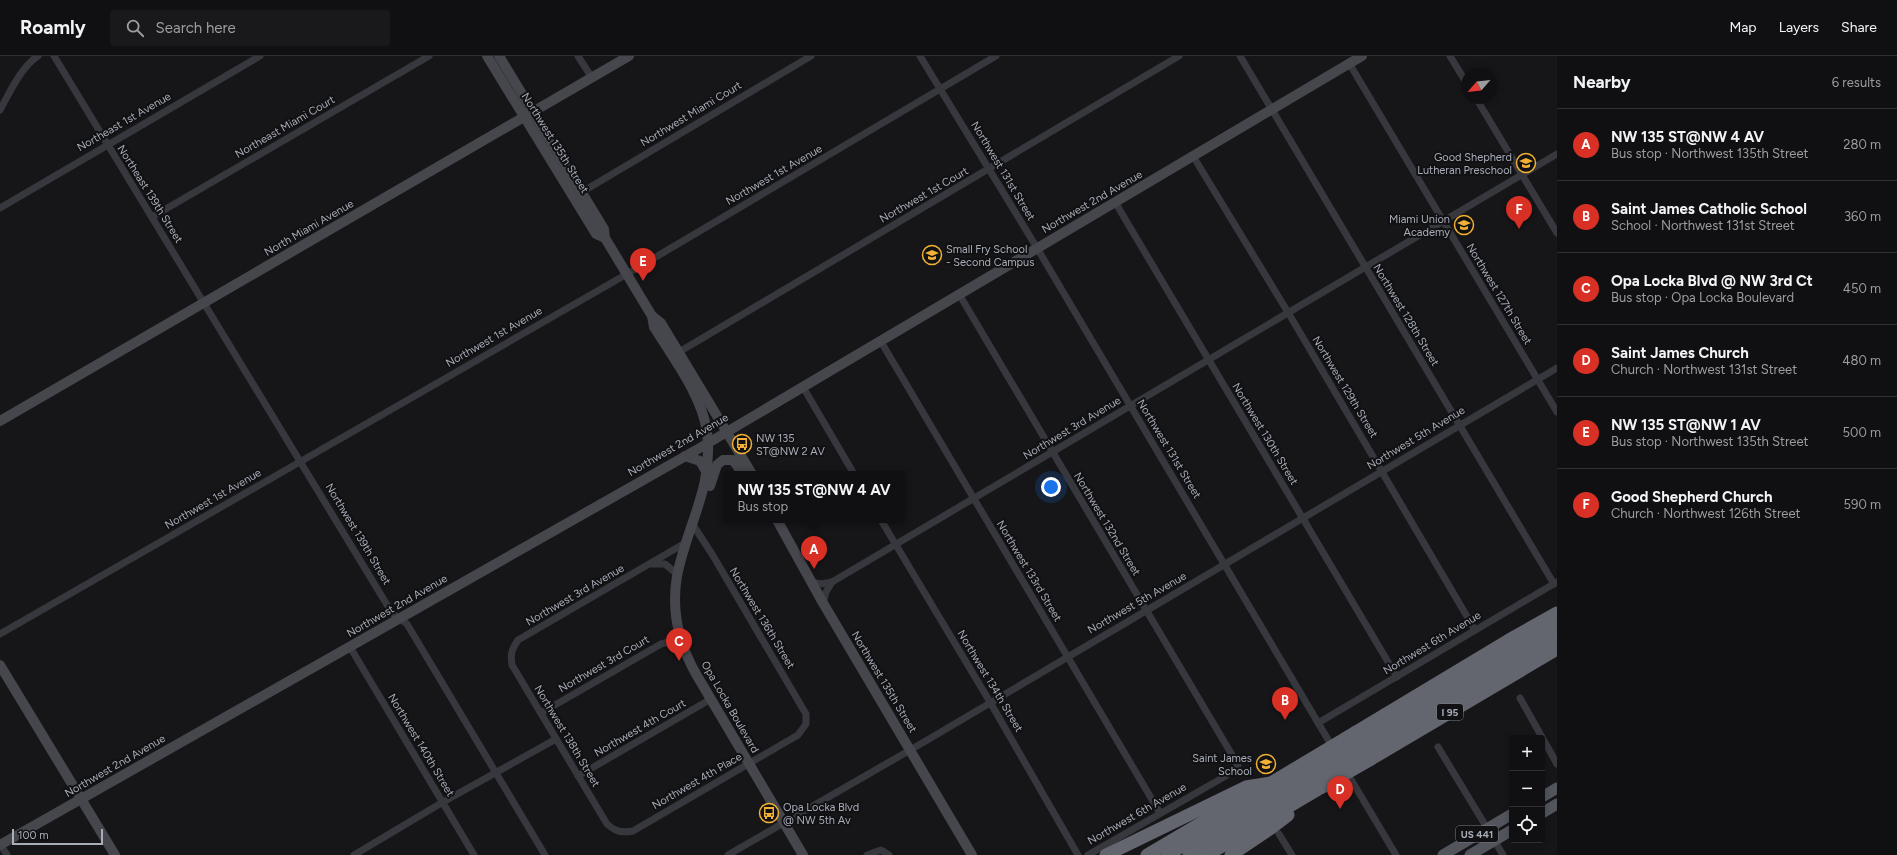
<!DOCTYPE html>
<html lang="en">
<head>
<meta charset="utf-8">
<style>
	body { margin:0; font-family:Figtree,sans-serif; background:#19191b; color:#f1f3f6 }
	.controls { position:absolute; right:12px; bottom:12px; display:grid; overflow:hidden; border-radius:4px; box-shadow:0 2px 6px #0003 }
	.controls button { width:36px; height:36px; display:grid; place-items:center; padding:0; border:0; border-bottom:1px solid #303032; background:#101012; color:#f1f3f6; font:20px sans-serif }
	.compass { position:absolute; left:1461px; top:12px; width:36px; height:36px; border-radius:50%; background:#101012; box-shadow:0 2px 6px #0003; rotate:242deg }
	.scale { position:absolute; left:12px; bottom:10px; width:91px; box-sizing:border-box; padding-left:4px; border:2px solid #a8adb8; border-top:0; font-size:11px; line-height:14px; white-space:nowrap; color:#a8adb8; -webkit-text-stroke:3px #111113; paint-order:stroke }
	.you { position:absolute; left:1051px; top:431px; width:14px; height:14px; margin:-10px; border:3px solid #fff; border-radius:50%; background:#1a73e8; box-shadow:0 0 0 6px #1a73e833 }
	.badge { display:grid; place-items:center; width:26px; height:26px; border-radius:50%; background:#d93025; color:#fff; font-size:13px; font-weight:700 }
	.pin { position:absolute; translate:-50% -33px; filter:drop-shadow(0 1px 2px #0008) }
	.pin::after { content:''; position:absolute; top:21px; width:14px; height:12px; background:inherit; clip-path:polygon(0 0,100% 0,50% 100%) }
	.popup { position:absolute; left:723px; top:415px; width:182px; height:52px; box-sizing:border-box; display:grid; place-content:center; border-radius:4px; background:#101012; filter:drop-shadow(0 1px 3px #0005); font-size:13px; white-space:nowrap; color:#9c9d9f }
	.popup b { font-size:15px; color:#f1f3f6 }
	.popup::after { content:''; position:absolute; left:50%; top:100%; margin-left:-8px; border:8px solid transparent; border-top-color:#101012 }
	.list { margin:0; padding:0; list-style:none }
	h2 { display:flex; justify-content:space-between; align-items:center; height:52px; margin:0; padding:0 16px; font-size:17px }
	h2 small { font-size:13px; font-weight:400; color:#9c9d9f }
	.list li { display:grid; grid-template-columns:26px 1fr auto; gap:12px; align-items:center; box-sizing:border-box; height:72px; padding:0 16px; border-top:1px solid #303032 }
	.list b { display:block; font-size:15px; white-space:nowrap }
	.list p { margin:0; font-size:13px; white-space:nowrap; color:#9c9d9f }
	.list em { font-size:13px; font-style:normal; color:#9c9d9f }
	.icon { flex:none; width:22px; height:22px; fill:none; stroke:currentColor; stroke-width:2; stroke-linecap:round; stroke-linejoin:round }
	.map { position:relative; flex:none; width:1557px; height:799px; overflow:hidden }
	header { display:flex; align-items:center; gap:24px; box-sizing:border-box; height:56px; padding:0 20px; background:#101012; border-bottom:1px solid #303032 }
	header strong { font-size:19px }
	nav { display:flex; gap:22px; margin-inline-start:auto; font-size:14px }
	.search { width:280px; height:36px; background:#19191b; display:flex; align-items:center; gap:10px; box-sizing:border-box; padding:0 14px; border-radius:4px; color:#9c9d9f; font-size:15px }
	main { display:flex }
	aside { flex:1; background:#101012 }
	.map>svg:first-child { display:block }
	.lines { fill:none; stroke-linecap:round; stroke-linejoin:round }
	.street { stroke:#37383d; stroke-width:7 }
	.secondary { stroke:#45474d; stroke-width:10 }
	.primary { stroke:#53555c; stroke-width:11 }
	.highway { stroke:#63666e; stroke-width:13 }
	.highway-bridge { stroke:#63666e; stroke-width:13 }
	.labels { text-anchor:middle; dominant-baseline:central; stroke-width:4; stroke-linejoin:round; paint-order:stroke }
	.shield { fill:#111113; stroke:#7b7e86; stroke-width:1 }
	.shield-label { font-size:10px; font-weight:bold; fill:#a8adb8 }
	.street-label { font-size:11px; fill:#a8adb8; stroke:#111113 }
	.poi-label { font-size:11px; fill:#a8adb8; stroke:#111113; text-anchor:end }
</style>
</head>
<body>
<header>
<strong>Roamly</strong>
<div class="search"><svg class="icon" aria-label="search" viewBox="0 0 24 24"><circle cx="10" cy="10" r="6"/><path d="M15 15l6 6"/></svg>Search here</div>
<nav><a>Map</a><a>Layers</a><a>Share</a></nav>
</header>
<main>
<div class="map">
<svg width="1557" height="799" viewBox="0 0 1557 799">
	<rect width="100%" height="100%" fill="#161618"/>
	<g class="lines">
		<g class="street">
			<path d="M54 0 392 557 407 568 545 799"/>
			<path d="M578 0 592 22"/>
			<path d="M920 0 1037 192 1333 692"/>
			<path d="M1240 0 1554 528"/>
			<path d="M1450 0 1467 28"/>
			<path d="M1349 7 1557 356"/>
			<path d="M1476 42 1557 177"/>
			<path d="M0 54C10 36 21 11 38 0"/>
			<path d="M1193 100 1289 258 1475 574"/>
			<path d="M582 136 811 0"/>
			<path d="M1115 146 1397 621"/>
			<path d="M0 152 260 0"/>
			<path d="M152 161 429 0"/>
			<path d="M959 238 1238 709 1224 721 1088 799"/>
			<path d="M880 284 1160 757"/>
			<path d="M679 296 1179 0"/>
			<path d="M803 331 854 418"/>
			<path d="M881 464 990 646 1078 799"/>
			<path d="M687 486 518 584C512 593 510 598 512 609L607 768C616 776 622 777 633 775L798 679 806 668V658L712 498 693 469"/>
			<path d="M652 508H665L677 518"/>
			<path d="M811 526 821 528 832 526 1557 98"/>
			<path d="M823 547 826 536 832 526"/>
			<path d="M0 578 627 218 996 0"/>
			<path d="M350 591 474 799"/>
			<path d="M1520 642 1557 708"/>
			<path d="M541 657 661 588 680 583"/>
			<path d="M1318 667 1557 526"/>
			<path d="M1438 691 1487 772"/>
			<path d="M1346 715 1396 799"/>
			<path d="M578 720 711 643"/>
			<path d="M1279 778 1292 799"/>
			<path d="M1494 784 1503 799"/>
			<path d="M0 788 7 799"/>
			<path d="M354 799 443 746 556 683"/>
			<path d="M728 799 924 686 1557 312"/>
			<path d="M867 799 881 794 889 799"/>
		</g>
		<g class="secondary">
			<path d="M487 0 596 178 605 182"/>
			<path d="M499 0 604 173 605 182 652 260 654 271C673 302 702 339 707 376 714 431 687 469 677 520 671 555 679 588 696 618L803 799"/>
			<path d="M652 260 661 267 752 418"/>
			<path d="M0 365 629 0"/>
			<path d="M685 400 700 405 707 417"/>
			<path d="M710 430 717 409 723 404H733L743 418"/>
			<path d="M777 464 823 547 972 799"/>
			<path d="M0 609 115 799"/>
			<path d="M0 789 698 393 1362 0"/>
		</g>
		<g class="primary">
			<path d="M1542 741 1557 732"/>
			<path d="M1542 757 1557 748"/>
			<path d="M1443 799 1512 758"/>
			<path d="M1470 799 1512 774"/>
		</g>
		<g class="highway">
			<path d="M1356 676 1509 584 1557 557"/>
			<path d="M1361 685 1557 569"/>
			<path d="M1366 694 1557 582"/>
			<path d="M1371 703 1557 593"/>
			<path d="M1106 799 1246 731 1271 727"/>
			<path d="M1147 799 1257 734"/>
			<path d="M1167 799 1253 748"/>
			<path d="M1189 799 1259 757"/>
			<path d="M1207 799 1322 731"/>
			<path d="M1231 799 1271 772 1288 759"/>
		</g>
		<g class="highway-bridge">
			<path d="M1271 727 1356 676"/>
			<path d="M1322 731 1371 703"/>
			<path d="M1253 748 1361 685"/>
			<path d="M1259 757 1366 694"/>
		</g>
	</g>
	<defs>
		<symbol id="school-ring" viewBox="-11 -11 22 22"><circle r="9.5" fill="#111113" stroke="#f2b134" stroke-width="1.5"/><path d="M0-5L7-2L0 1L-7-2ZM-4 1L0 2.5L4 1V4Q0 6-4 4Z" fill="#f2b134"/></symbol>
		<symbol id="bus-ring" viewBox="-11 -11 22 22"><circle r="9.5" fill="#111113" stroke="#f2b134" stroke-width="1.5"/><path d="M-5-6H5V4H4V6H2V4H-2V6H-4V4H-5ZM-3.5-4V0h7V-4ZM-3.5 1.2v1.5H-2V1.2ZM2 1.2v1.5H3.5V1.2Z" fill="#f2b134"/></symbol>
	</defs>
	<g fill-rule="evenodd">
		<use href="#school-ring" x="1515" y="96" width="22" height="22"/>
		<use href="#school-ring" x="1453" y="158" width="22" height="22"/>
		<use href="#school-ring" x="921" y="188" width="22" height="22"/>
		<use href="#bus-ring" x="731" y="377" width="22" height="22"/>
		<use href="#school-ring" x="1255" y="697" width="22" height="22"/>
		<use href="#bus-ring" x="758" y="746" width="22" height="22"/>
	</g>
	<g class="labels">
		<g class="shield">
			<rect x="1437" y="648" width="26" height="16" rx="3"/>
			<rect x="1456" y="770" width="42" height="16" rx="3"/>
		</g>
		<g class="shield-label">
			<text x="1450" y="656">I 95</text>
			<text x="1477" y="778">US 441</text>
		</g>
		<g class="street-label">
			<text transform="translate(691 58) rotate(-31)">Northwest Miami Court</text>
			<text transform="translate(124 66) rotate(-30)">Northeast 1st Avenue</text>
			<text transform="translate(285 71) rotate(-30)">Northeast Miami Court</text>
			<text transform="translate(555 87) rotate(58)">Northwest 135th Street</text>
			<text transform="translate(1003 115) rotate(59)">Northwest 131st Street</text>
			<text transform="translate(774 119) rotate(-30)">Northwest 1st Avenue</text>
			<text transform="translate(150 138) rotate(58)">Northeast 139th Street</text>
			<text transform="translate(924 139) rotate(-30)">Northwest 1st Court</text>
			<text transform="translate(1092 146) rotate(-30)">Northwest 2nd Avenue</text>
			<text transform="translate(309 172) rotate(-30)">North Miami Avenue</text>
			<text transform="translate(1499 238) rotate(59)">Northwest 127th Street</text>
			<text transform="translate(1406 259) rotate(59)">Northwest 128th Street</text>
			<text transform="translate(494 281) rotate(-30)">Northwest 1st Avenue</text>
			<text transform="translate(1345 331) rotate(59)">Northwest 129th Street</text>
			<text transform="translate(1072 372) rotate(-31)">Northwest 3rd Avenue</text>
			<text transform="translate(1265 378) rotate(59)">Northwest 130th Street</text>
			<text transform="translate(1416 382) rotate(-31)">Northwest 5th Avenue</text>
			<text transform="translate(678 389) rotate(-30)">Northwest 2nd Avenue</text>
			<text transform="translate(1169 393) rotate(59)">Northwest 131st Street</text>
			<text transform="translate(213 443) rotate(-30)">Northwest 1st Avenue</text>
			<text transform="translate(1107 468) rotate(59)">Northwest 132nd Street</text>
			<text transform="translate(358 478) rotate(59)">Northwest 139th Street</text>
			<text transform="translate(1029 515) rotate(59)">Northwest 133rd Street</text>
			<text transform="translate(575 539) rotate(-30)">Northwest 3rd Avenue</text>
			<text transform="translate(1137 547) rotate(-30)">Northwest 5th Avenue</text>
			<text transform="translate(397 550) rotate(-30)">Northwest 2nd Avenue</text>
			<text transform="translate(762 562) rotate(59)">Northwest 136th Street</text>
			<text transform="translate(1432 587) rotate(-31)">Northwest 6th Avenue</text>
			<text transform="translate(604 608) rotate(-30)">Northwest 3rd Court</text>
			<text transform="translate(990 625) rotate(59)">Northwest 134th Street</text>
			<text transform="translate(884 626) rotate(59)">Northwest 135th Street</text>
			<text transform="translate(730 651) rotate(60)">Opa Locka Boulevard</text>
			<text transform="translate(640 672) rotate(-30)">Northwest 4th Court</text>
			<text transform="translate(567 680) rotate(59)">Northwest 138th Street</text>
			<text transform="translate(421 689) rotate(59)">Northwest 140th Street</text>
			<text transform="translate(115 710) rotate(-30)">Northwest 2nd Avenue</text>
			<text transform="translate(697 725) rotate(-30)">Northwest 4th Place</text>
			<text transform="translate(1137 758) rotate(-30)">Northwest 6th Avenue</text>
		</g>
		<g class="poi-label">
			<text x="1512" y="101">Good Shepherd<tspan x="1512" dy="13">Lutheran Preschool</tspan></text>
			<text x="1450" y="163">Miami Union<tspan x="1450" dy="13">Academy</tspan></text>
			<text x="946" y="193" text-anchor="start">Small Fry School<tspan x="946" dy="13">- Second Campus</tspan></text>
			<text x="756" y="382" text-anchor="start">NW 135<tspan x="756" dy="13">ST@NW 2 AV</tspan></text>
			<text x="1252" y="702">Saint James<tspan x="1252" dy="13">School</tspan></text>
			<text x="783" y="751" text-anchor="start">Opa Locka Blvd<tspan x="783" dy="13">@ NW 5th Av</tspan></text>
		</g>
	</g>
</svg>
<div class="controls">
<button>+</button>
<button>−</button>
<button><svg class="icon" aria-label="locate" viewBox="0 0 24 24"><circle cx="12" cy="12" r="6"/><path d="M12 2v4M12 18v4M2 12h4M18 12h4"/></svg></button>
</div>
<svg class="compass" viewBox="-18 -18 36 36"><path d="M0-13l5 13h-10z" fill="#e53935"/><path d="M0 13l5-13h-10z" fill="#9c9d9f"/></svg>
<div class="scale">100 m</div>
<div class="you"></div>
<div class="pin badge" style="left:814px;top:513px">A</div>
<div class="popup"><b>NW 135 ST@NW 4 AV</b>Bus stop</div>
<div class="pin badge" style="left:1285px;top:664px">B</div>
<div class="pin badge" style="left:679px;top:605px">C</div>
<div class="pin badge" style="left:1340px;top:753px">D</div>
<div class="pin badge" style="left:643px;top:225px">E</div>
<div class="pin badge" style="left:1519px;top:173px">F</div>
</div>
<aside>
<h2>Nearby<small>6 results</small></h2>
<ul class="list">
<li><span class="badge">A</span><div><b>NW 135 ST@NW 4 AV</b><p>Bus stop · Northwest 135th Street</p></div><em>280 m</em></li>
<li><span class="badge">B</span><div><b>Saint James Catholic School</b><p>School · Northwest 131st Street</p></div><em>360 m</em></li>
<li><span class="badge">C</span><div><b>Opa Locka Blvd @ NW 3rd Ct</b><p>Bus stop · Opa Locka Boulevard</p></div><em>450 m</em></li>
<li><span class="badge">D</span><div><b>Saint James Church</b><p>Church · Northwest 131st Street</p></div><em>480 m</em></li>
<li><span class="badge">E</span><div><b>NW 135 ST@NW 1 AV</b><p>Bus stop · Northwest 135th Street</p></div><em>500 m</em></li>
<li><span class="badge">F</span><div><b>Good Shepherd Church</b><p>Church · Northwest 126th Street</p></div><em>590 m</em></li>
</ul>
</aside>
</main>
</body>
</html>
